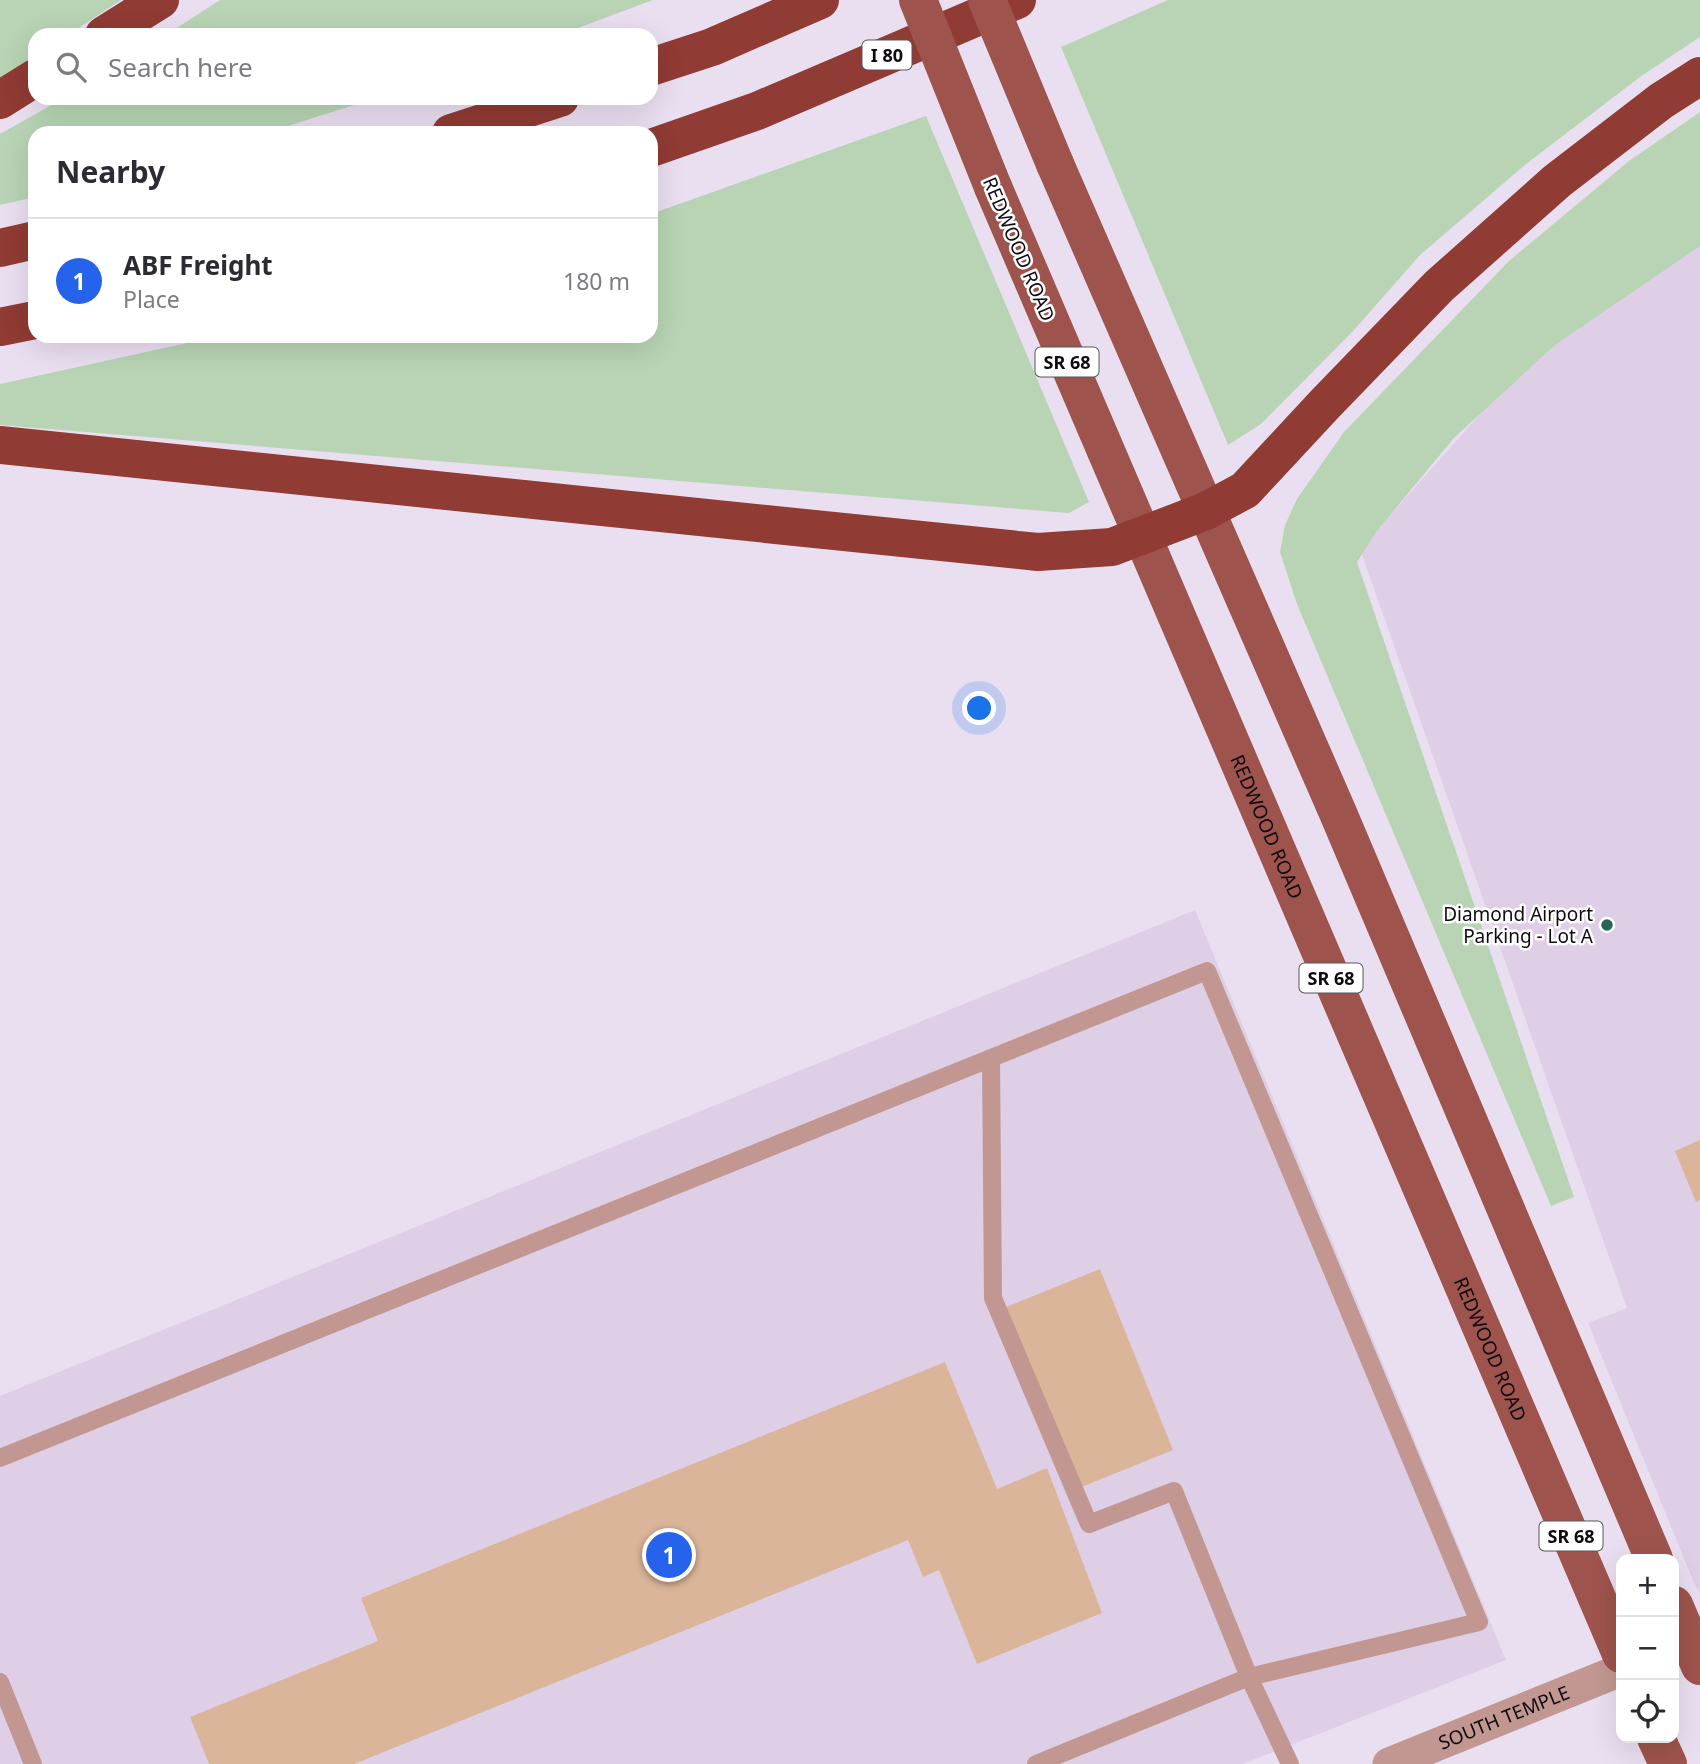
<!DOCTYPE html>
<html lang="en">
<head>
<meta charset="utf-8">
<style>
	body { margin:0; font-family:"Noto Sans",sans-serif; background:#f2f2f3; color:#2b2b33 }
	.controls { position:absolute; right:21px; bottom:21px; display:grid; overflow:hidden; border-radius:14px; box-shadow:0 7px 28px #0002 }
	.controls button { width:63px; height:63px; display:grid; place-items:center; padding:0; border:0; border-bottom:2px solid #e1e1e2; background:#fff; color:#2b2b33; font:35px sans-serif }
	.you { position:absolute; left:980px; top:709px; width:24px; height:24px; margin:-18px; border:5px solid #fff; border-radius:50%; background:#1a73e8; box-shadow:0 0 0 10px #1a73e833 }
	.badge { display:grid; place-items:center; width:46px; height:46px; border-radius:50%; background:#2563eb; color:#fff; font-size:23px; font-weight:700 }
	.pin { position:absolute; translate:-50% -50%; border:4px solid #fff; box-shadow:0 2px 7px #0006 }
	.list { margin:0; padding:0; list-style:none }
	h2 { display:flex; justify-content:space-between; align-items:center; height:91px; margin:0; padding:0 28px; font-size:30px }
	h2 small { font-size:23px; font-weight:400; color:#7c7c81 }
	.list li { display:grid; grid-template-columns:46px 1fr auto; gap:21px; align-items:center; box-sizing:border-box; height:126px; padding:0 28px; border-top:2px solid #e1e1e2 }
	.list b { display:block; font-size:26px; white-space:nowrap }
	.list p { margin:0; font-size:23px; white-space:nowrap; color:#7c7c81 }
	.list em { font-size:23px; font-style:normal; color:#7c7c81 }
	.icon { flex:none; width:38px; height:38px; fill:none; stroke:currentColor; stroke-width:2; stroke-linecap:round; stroke-linejoin:round }
	.map { position:relative; flex:none; width:1700px; height:1764px; overflow:hidden }
	.search { position:absolute; background:#fff; box-shadow:0 7px 28px #0002; left:28px; top:28px; width:630px; height:77px; display:flex; align-items:center; gap:18px; box-sizing:border-box; padding:0 24px; border-radius:21px; color:#7c7c81; font-size:26px }
	.panel { position:absolute; background:#fff; box-shadow:0 7px 28px #0002; left:28px; top:126px; width:630px; height:217px; border-radius:21px }
	.map>svg:first-child { display:block }
	.built { fill:#decfe6 }
	.green { fill:#b8d4b4 }
	.building { fill:#dbb59a }
	.lines { fill:none; stroke-linecap:round; stroke-linejoin:round }
	.service { stroke:#c29791; stroke-width:18 }
	.minor { stroke:#c29791; stroke-width:33 }
	.primary { stroke:#9e544c; stroke-width:38 }
	.motorway { stroke:#903b33; stroke-width:38 }
	.primary-bridge { stroke:#9e544c; stroke-width:38 }
	.poi-dot { fill:#266655; stroke:#fff; stroke-width:2.5 }
	.labels { text-anchor:middle; dominant-baseline:central; stroke-width:5; stroke-linejoin:round; paint-order:stroke }
	.shield { fill:#fff; stroke:#565458; stroke-width:2 }
	.shield-label { font-size:18px; font-weight:bold; fill:#0e0a10 }
	.street-label { font-size:19px; fill:#0e0a10; stroke:#fff }
	.poi-label { font-size:19px; fill:#0e0a10; stroke:#fff; text-anchor:end }
</style>
</head>
<body>
<div class="map">
<svg width="1700" height="1764" viewBox="0 0 1700 1764">
	<rect width="100%" height="100%" fill="#eadff1"/>
	<g class="built">
		<path d="M1700 235V1593L1694 1583 1588 1323 1627 1308 1360 549 1554 331Z"/>
		<path d="M1195 910 1506 1660 1243 1764H0V1396Z"/>
	</g>
	<g class="green">
		<path d="M0 0H121L68 35H35V56L0 79Z"/>
		<path d="M220 0H653L559 35H166Z"/>
		<path d="M1168 0H1700V37L1640 77 1526 164 1420 255 1354 330 1261 424 1228 445 1061 47Z"/>
		<path d="M64 98H376L266 133H35V197L0 205V134Z"/>
		<path d="M1700 112V246L1555 345 1454 438 1376 532 1357 562 1574 1197 1551 1206 1297 604 1280 552 1285 525 1297 499 1344 432 1509 261 1629 161Z"/>
		<path d="M926 116 1089 502 1069 513 0 425V384L219 336H651V214Z"/>
	</g>
	<g class="building">
		<path d="M1700 1140V1200L1696 1202 1675 1151Z"/>
		<path d="M1100 1269 1173 1450 1079 1488 1006 1307Z"/>
		<path d="M945 1362 997 1489 1047 1468 1102 1613 977 1664 939 1570 923 1577 908 1540 354 1764H209L190 1717 378 1641 361 1598Z"/>
	</g>
	<g class="lines">
		<g class="service">
			<path d="M991 1059 993 1298 1089 1524 1174 1491 1249 1677 1290 1764"/>
			<path d="M0 1458 1207 971 1479 1622 1249 1677 1036 1764"/>
			<path d="M0 1682 33 1764"/>
		</g>
		<path class="minor" id="s1" d="M1389 1764 1621 1670"/>
		<g class="primary">
			<path d="M1055 164 1338 813 1654 1559"/>
			<path id="s2" d="M993 187 1621 1654"/>
			<path d="M1674 1605 1700 1666"/>
			<path d="M1656 1738 1668 1764"/>
		</g>
		<g class="motorway">
			<path d="M104 35 160 0"/>
			<path d="M651 67 712 47 820 0"/>
			<path d="M0 100 35 78"/>
			<path d="M451 133 560 98"/>
			<path d="M651 148 757 111 1017 0"/>
			<path d="M0 248 35 240"/>
			<path d="M0 327 35 320"/>
			<path d="M0 445 1038 552 1112 547 1206 511 1245 490 1324 405 1439 286 1557 181 1661 101 1700 76"/>
		</g>
		<g class="primary-bridge">
			<path d="M918 0 993 187"/>
			<path d="M987 0 1055 164"/>
		</g>
	</g>
	<circle class="poi-dot" cx="1607" cy="925" r="7"/>
	<g class="labels">
		<g class="shield">
			<rect x="862.5" y="40.5" width="49" height="29" rx="5"/>
			<rect x="1035.5" y="347.5" width="63" height="29" rx="5"/>
			<rect x="1299.5" y="963.5" width="63" height="29" rx="5"/>
			<rect x="1539.5" y="1521.5" width="63" height="29" rx="5"/>
		</g>
		<g class="shield-label">
			<text x="887" y="55">I 80</text>
			<text x="1067" y="362">SR 68</text>
			<text x="1331" y="978">SR 68</text>
			<text x="1571" y="1536">SR 68</text>
		</g>
		<g class="street-label">
			<text transform="translate(1019 249) rotate(67)">REDWOOD ROAD</text>
			<text stroke="none"><textPath href="#s2" startOffset="696">REDWOOD ROAD</textPath></text>
			<text stroke="none"><textPath href="#s2" startOffset="1264">REDWOOD ROAD</textPath></text>
			<text stroke="none"><textPath href="#s1" startOffset="124">SOUTH TEMPLE</textPath></text>
		</g>
		<g class="poi-label">
			<text x="1593" y="914">Diamond Airport<tspan x="1593" dy="22">Parking - Lot A</tspan></text>
		</g>
	</g>
</svg>
<div class="controls">
<button>+</button>
<button>−</button>
<button><svg class="icon" aria-label="locate" viewBox="0 0 24 24"><circle cx="12" cy="12" r="6"/><path d="M12 2v4M12 18v4M2 12h4M18 12h4"/></svg></button>
</div>
<div class="you"></div>
<div class="pin badge" style="left:669px;top:1555px">1</div>
<div class="search"><svg class="icon" aria-label="search" viewBox="0 0 24 24"><circle cx="10" cy="10" r="6"/><path d="M15 15l6 6"/></svg>Search here</div>
<section class="panel">
<h2>Nearby<small></small></h2>
<ul class="list">
<li><span class="badge">1</span><div><b>ABF Freight</b><p>Place</p></div><em>180 m</em></li>
</ul>
</section>
</div>
</body>
</html>
